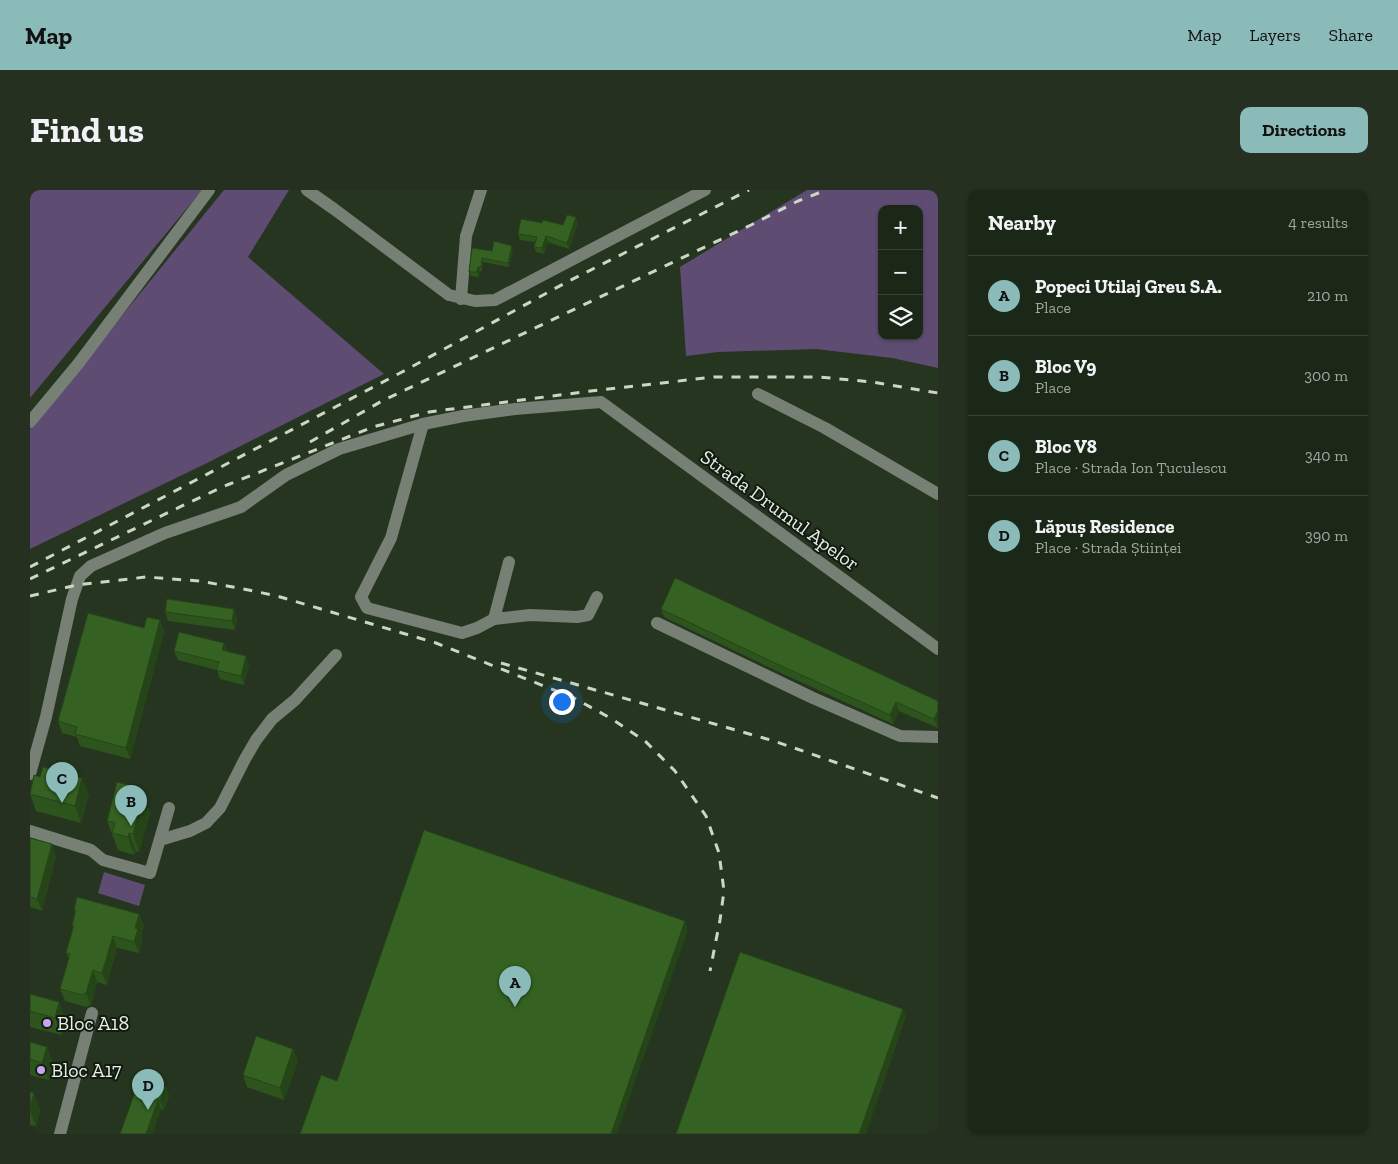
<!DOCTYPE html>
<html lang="en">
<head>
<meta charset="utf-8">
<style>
	body { margin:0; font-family:"Zilla Slab",serif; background:#253020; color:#f1f3f6 }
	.controls { position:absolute; right:15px; top:15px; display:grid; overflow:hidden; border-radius:10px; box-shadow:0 1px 4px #0004 }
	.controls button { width:45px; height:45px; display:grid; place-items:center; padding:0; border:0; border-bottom:1px solid #3a4436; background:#1c2817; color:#f1f3f6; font:25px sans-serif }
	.you { position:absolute; left:531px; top:511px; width:18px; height:18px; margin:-12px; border:4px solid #fff; border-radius:50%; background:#1a73e8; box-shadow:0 0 0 8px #1a73e833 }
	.badge { display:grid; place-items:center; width:32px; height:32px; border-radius:50%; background:#8bbbb9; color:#111; font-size:16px; font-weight:700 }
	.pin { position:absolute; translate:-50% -41px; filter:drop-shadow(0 1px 2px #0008) }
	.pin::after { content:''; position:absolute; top:26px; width:18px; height:15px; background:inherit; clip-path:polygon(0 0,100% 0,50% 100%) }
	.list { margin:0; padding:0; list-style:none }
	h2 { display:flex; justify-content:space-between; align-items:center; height:65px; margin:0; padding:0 20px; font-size:21px }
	h2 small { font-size:16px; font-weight:400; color:#a0a6a1 }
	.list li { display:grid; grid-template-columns:32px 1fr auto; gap:15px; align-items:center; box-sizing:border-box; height:80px; padding:0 20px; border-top:1px solid #3a4436 }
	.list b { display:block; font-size:19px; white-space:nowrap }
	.list p { margin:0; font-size:16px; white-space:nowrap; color:#a0a6a1 }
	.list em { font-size:16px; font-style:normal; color:#a0a6a1 }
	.icon { flex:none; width:28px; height:28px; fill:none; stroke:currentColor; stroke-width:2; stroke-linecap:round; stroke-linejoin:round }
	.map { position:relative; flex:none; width:908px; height:944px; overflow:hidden; border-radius:10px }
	header { display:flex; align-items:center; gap:30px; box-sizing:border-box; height:70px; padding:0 25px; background:#8bbbb9; color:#111 }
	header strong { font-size:24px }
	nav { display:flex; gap:28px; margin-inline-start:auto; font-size:18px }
	.intro { display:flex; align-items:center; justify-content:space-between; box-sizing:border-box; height:120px; padding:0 30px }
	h1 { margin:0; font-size:35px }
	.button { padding:12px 22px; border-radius:10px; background:#8bbbb9; color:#111; font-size:18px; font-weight:700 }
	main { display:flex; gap:30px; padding:0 30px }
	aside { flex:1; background:#1c2817; border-radius:10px; box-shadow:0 1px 4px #0004 }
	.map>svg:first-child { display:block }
	.green { fill:#5f4c73; fill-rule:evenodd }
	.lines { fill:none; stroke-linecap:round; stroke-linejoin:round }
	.minor { stroke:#778074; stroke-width:12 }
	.rail { stroke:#cbd6c7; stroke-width:3; stroke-dasharray:9 9; stroke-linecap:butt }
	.wall { fill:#2e541d }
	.shaded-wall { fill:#254518 }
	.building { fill:#356222; stroke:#254518 }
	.poi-dot { fill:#c9a5ee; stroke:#131a11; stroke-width:2 }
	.labels { text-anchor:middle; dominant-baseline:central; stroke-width:4; stroke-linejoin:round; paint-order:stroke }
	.street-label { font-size:20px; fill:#e7f2e4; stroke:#131a11 }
	.poi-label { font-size:20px; fill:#e7f2e4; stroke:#131a11; text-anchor:start }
</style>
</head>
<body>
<header>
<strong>Map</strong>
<nav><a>Map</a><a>Layers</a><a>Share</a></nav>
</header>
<div class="intro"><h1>Find us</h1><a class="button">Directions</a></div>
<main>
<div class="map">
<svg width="908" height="944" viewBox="0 0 908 944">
	<rect width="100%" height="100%" fill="#25351f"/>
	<g class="green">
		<path d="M0 0H172L0 208Z"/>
		<path d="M194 0H259L218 67 354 184 177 273 0 359V239Z"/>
		<path d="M777 0H908V178L862 168 786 159 688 162 656 166 650 77ZM852 19H889V146H852Z"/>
		<path d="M74 682 115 695 109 716 68 703Z"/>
	</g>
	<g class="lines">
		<g class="minor">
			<path d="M277 0 304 19 419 105 445 111 465 110 675 0"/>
			<path d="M431 109 436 46 451 0"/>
			<path d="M728 204 795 238 908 304"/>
			<path d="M0 232 48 174 179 0"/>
			<path d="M393 234 361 348 331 407 337 418 432 443 447 438 464 429 500 425 547 427 558 425 567 407"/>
			<path d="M464 429 479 372"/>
			<path d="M627 433 783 508 870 546 908 547"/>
			<path d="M0 584 16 527 42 409 50 386 61 376 135 343 211 317 256 285 309 259 393 234 433 226 485 219 571 212 908 459"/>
			<path d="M0 641 61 660 73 670 120 683 139 618"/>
			<path d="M130 650 160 641 176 633 190 618 215 569 226 550 242 529 265 510 306 465"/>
			<path d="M30 944 62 823"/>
		</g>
		<g class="rail">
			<path d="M280 252 352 211 721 35 768 11 796 0"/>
			<path d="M0 377 372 182 537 92 719 0"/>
			<path d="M0 389 158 313 197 295 343 237 399 222 561 201 684 187H789L842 192 908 203"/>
			<path d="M0 406 47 395 116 387 169 391 209 398 247 406 406 453 544 508 582 529 615 551 645 581 676 626 689 663 694 701 690 730 680 781"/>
			<path d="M471 473 744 551 908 608"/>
		</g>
	</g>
	<g class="wall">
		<path d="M512 33 533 35 548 33 539 59 518 52 514 64 506 62 504 57 505 52 490 50 488 44Z"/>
		<path d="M442 58 462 61 483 60 479 77 453 72 452 81H450L449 87 441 86 439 82Z"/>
		<path d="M631 419 908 511V538L869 521 863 534 751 483 634 427Z"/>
		<path d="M135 422 207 428 205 440 138 431Z"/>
		<path d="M130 430 134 442 100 569 50 556 47 547 32 543 28 531 114 438Z"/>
		<path d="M194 453 197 461 219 475 214 495 190 489 187 480 148 470 144 461Z"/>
		<path d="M106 597 108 605 113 606 120 623 109 662 106 661 104 665 88 660 77 631Z"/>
		<path d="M0 602 59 605 51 633 6 621 0 604Z"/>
		<path d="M0 648 26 666 12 721 0 717Z"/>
		<path d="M44 720 109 724 114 736 111 746 112 751 109 763 87 758 77 795 67 792 61 815 56 817 35 811 30 799 39 769 36 763 43 738 42 735 45 723Z"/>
		<path d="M0 804 36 829 32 845 0 837Z"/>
		<path d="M0 852 17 857 23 874 19 890 0 885Z"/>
		<path d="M263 859 268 871 254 910 217 897 213 885Z"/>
		<path d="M136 897 139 906 134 920 104 905 103 902Z"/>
		<path d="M0 902 10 920 6 936 0 935Z"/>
	</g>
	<g class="shaded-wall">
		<path d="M546 27 548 33 539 59 537 53Z"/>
		<path d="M516 46 518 52 514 64 512 58Z"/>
		<path d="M482 56 483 60 479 77 478 73Z"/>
		<path d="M452 68 453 72 452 81 451 77Z"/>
		<path d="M448 77 450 81 449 87 447 82Z"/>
		<path d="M204 419 207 428 205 440 202 431Z"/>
		<path d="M130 430 134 442 100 569 96 558Z"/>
		<path d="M194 453 197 462 192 460Z"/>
		<path d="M216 466 219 475 214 495 211 486Z"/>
		<path d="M866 512 869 521 863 534 860 525Z"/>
		<path d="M908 521V538L904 529Z"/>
		<path d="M52 588 59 605 51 633 45 616Z"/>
		<path d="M106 597 111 613 113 606 120 623 109 662 103 644 104 603Z"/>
		<path d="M99 643 106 661 104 665 98 647Z"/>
		<path d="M22 654 26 666 12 721 7 709Z"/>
		<path d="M109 724 114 736 111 746 112 751 109 763 104 752 105 738Z"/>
		<path d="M655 731 658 740 587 944H581Z"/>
		<path d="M83 746 87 758 77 795 72 783Z"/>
		<path d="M63 780 67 792 61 815 56 803Z"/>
		<path d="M29 812 36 829 32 845 25 828Z"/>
		<path d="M873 819 876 827 836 944H829Z"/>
		<path d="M17 857 23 874 19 890 12 873Z"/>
		<path d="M263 859 268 871 254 910 250 898Z"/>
		<path d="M136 897 139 906 134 920 130 911Z"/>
		<path d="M4 903 10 920 6 936 0 920Z"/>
		<path d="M128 910 131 919 123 944H116Z"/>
	</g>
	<g class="building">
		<path d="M537 25 546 27 537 53 516 46 512 58 504 57 507 47 488 44 491 29 512 33 513 30 533 35Z"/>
		<path d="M464 51 482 56 478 73 452 68 451 77H448L447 82H439L442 58 462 61Z"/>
		<path d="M645 388 908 511V521L904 529 866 512 860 525 747 474 631 419Z"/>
		<path d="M137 409 204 419 202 431 135 422Z"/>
		<path d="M58 423 114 438 117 427 130 430 96 558 45 544 47 537 28 531Z"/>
		<path d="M149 442 194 453 192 460 216 466 211 486 186 480 189 472 144 461Z"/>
		<path d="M13 577 52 588 45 616 0 604 4 585 10 587Z"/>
		<path d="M87 592 106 597 104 603 113 606 103 644 99 643 98 647 82 643 85 633 77 631Z"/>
		<path d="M394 640 655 731 581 944H270L291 885 307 891Z"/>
		<path d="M0 648 22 654 7 709 0 707Z"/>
		<path d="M47 707 109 724 105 738 108 739 104 752 83 746 72 783 63 780 56 803 52 805 30 799 40 764 36 763 44 735H42L46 720H44Z"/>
		<path d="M710 762 873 819 829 944H646Z"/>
		<path d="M0 804 29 812 25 828 0 821Z"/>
		<path d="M226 846 263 859 250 898 213 885Z"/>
		<path d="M0 852 17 857 12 873 0 869Z"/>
		<path d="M108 887 136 897 130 911 128 910 116 944H90L105 902H103Z"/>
		<path d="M0 902 4 903 0 917Z"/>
	</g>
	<g class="poi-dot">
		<circle cx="17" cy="833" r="5"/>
		<circle cx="11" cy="880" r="5"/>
	</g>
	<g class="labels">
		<g class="street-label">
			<text transform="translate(750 320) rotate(36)">Strada Drumul Apelor</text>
		</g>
		<g class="poi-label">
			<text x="27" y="833">Bloc A18</text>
			<text x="21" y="880">Bloc A17</text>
		</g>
	</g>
</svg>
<div class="controls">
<button>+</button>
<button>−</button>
<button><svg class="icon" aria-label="layers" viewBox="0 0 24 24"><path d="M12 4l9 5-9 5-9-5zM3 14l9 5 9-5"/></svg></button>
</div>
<div class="you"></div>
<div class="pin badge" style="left:485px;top:817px">A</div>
<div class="pin badge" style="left:101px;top:636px">B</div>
<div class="pin badge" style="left:32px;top:613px">C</div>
<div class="pin badge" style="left:118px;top:920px">D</div>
</div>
<aside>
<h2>Nearby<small>4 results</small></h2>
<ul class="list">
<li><span class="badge">A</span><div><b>Popeci Utilaj Greu S.A.</b><p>Place</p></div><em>210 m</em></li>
<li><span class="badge">B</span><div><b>Bloc V9</b><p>Place</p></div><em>300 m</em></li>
<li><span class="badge">C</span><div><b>Bloc V8</b><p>Place · Strada Ion Țuculescu</p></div><em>340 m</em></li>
<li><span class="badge">D</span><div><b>Lăpuș Residence</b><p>Place · Strada Științei</p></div><em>390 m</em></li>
</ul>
</aside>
</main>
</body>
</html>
